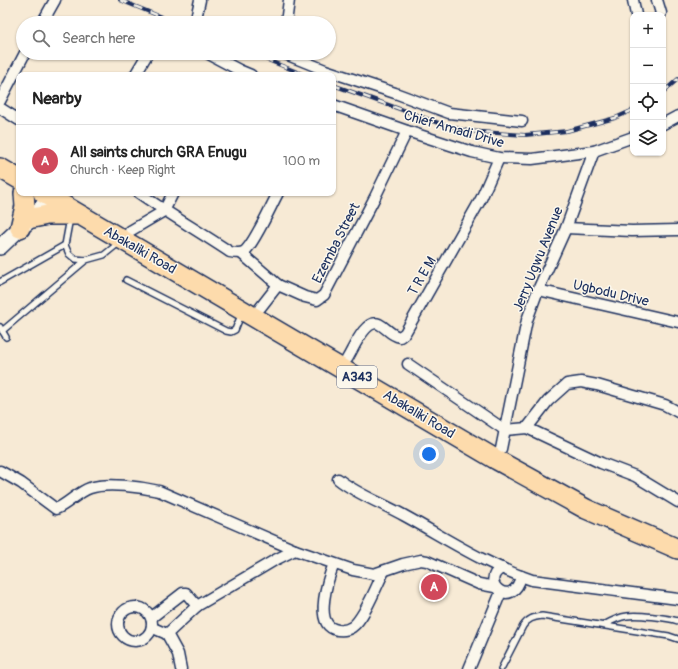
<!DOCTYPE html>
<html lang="en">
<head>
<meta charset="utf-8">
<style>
	body { margin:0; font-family:Pangolin,sans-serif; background:#f6f6f6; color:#222 }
	.controls { position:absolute; right:12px; top:12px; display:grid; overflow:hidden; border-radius:8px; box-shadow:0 1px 3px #0004 }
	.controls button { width:36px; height:36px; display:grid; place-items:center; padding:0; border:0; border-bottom:1px solid #e0e0e0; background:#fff; color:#222; font:20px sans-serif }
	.you { position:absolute; left:429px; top:454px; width:14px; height:14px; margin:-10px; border:3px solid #fff; border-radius:50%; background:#1a73e8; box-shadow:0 0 0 6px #1a73e833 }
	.badge { display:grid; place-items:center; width:26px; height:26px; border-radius:50%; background:#d1495b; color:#fff; font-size:13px; font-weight:700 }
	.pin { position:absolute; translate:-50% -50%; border:2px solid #fff; box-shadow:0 1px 4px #0006 }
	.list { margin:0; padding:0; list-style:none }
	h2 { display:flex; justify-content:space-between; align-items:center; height:52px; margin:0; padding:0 16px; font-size:17px }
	h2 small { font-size:13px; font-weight:400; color:#767676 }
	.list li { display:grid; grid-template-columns:26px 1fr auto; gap:12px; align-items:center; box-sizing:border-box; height:72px; padding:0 16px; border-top:1px solid #e0e0e0 }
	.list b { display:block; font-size:15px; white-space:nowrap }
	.list p { margin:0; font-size:13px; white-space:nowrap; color:#767676 }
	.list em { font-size:13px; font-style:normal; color:#767676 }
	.icon { flex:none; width:22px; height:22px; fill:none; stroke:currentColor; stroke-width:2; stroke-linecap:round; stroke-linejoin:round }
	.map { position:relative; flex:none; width:678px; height:669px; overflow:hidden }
	.search { position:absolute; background:#fff; box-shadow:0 1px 3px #0004; left:16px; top:16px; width:320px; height:44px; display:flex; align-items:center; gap:10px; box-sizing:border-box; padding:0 14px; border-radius:22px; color:#767676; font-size:15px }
	.panel { position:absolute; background:#fff; box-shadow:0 1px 3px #0004; left:16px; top:72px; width:320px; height:124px; border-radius:8px }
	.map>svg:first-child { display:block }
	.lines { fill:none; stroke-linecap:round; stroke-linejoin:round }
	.lane-casing { stroke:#1b2f5e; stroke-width:8 }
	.street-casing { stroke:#1b2f5e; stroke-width:13 }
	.secondary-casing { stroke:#1b2f5e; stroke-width:18 }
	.highway-casing { stroke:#1b2f5e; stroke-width:22 }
	.lane { stroke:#fbf7ec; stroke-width:5 }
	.street { stroke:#fbf7ec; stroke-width:10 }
	.secondary { stroke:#fbf7ec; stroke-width:15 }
	.highway { stroke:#fddbac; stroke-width:19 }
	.rail-casing { stroke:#1b2f5e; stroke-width:4 }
	.rail { stroke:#fbf7ec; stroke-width:2.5; stroke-dasharray:8; stroke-linecap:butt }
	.labels { text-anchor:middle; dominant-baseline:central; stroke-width:3; stroke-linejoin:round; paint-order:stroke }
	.shield { fill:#fbf7ec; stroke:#5e6b89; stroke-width:1 }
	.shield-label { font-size:13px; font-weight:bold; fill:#1b2f5e }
	.street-label { font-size:14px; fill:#1b2f5e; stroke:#fbf7ec }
</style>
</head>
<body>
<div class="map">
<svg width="678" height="669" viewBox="0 0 678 669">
	<rect width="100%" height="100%" fill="#f7ead5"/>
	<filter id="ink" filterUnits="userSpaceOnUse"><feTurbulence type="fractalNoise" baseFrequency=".025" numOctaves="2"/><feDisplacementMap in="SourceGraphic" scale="8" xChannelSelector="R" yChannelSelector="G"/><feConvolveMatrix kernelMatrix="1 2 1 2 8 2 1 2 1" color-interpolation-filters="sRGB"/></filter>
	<g filter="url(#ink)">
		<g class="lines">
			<defs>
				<g id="lane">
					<path d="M70 218 65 245 69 254 75 259 86 260 104 255 120 242"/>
					<path d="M126 280 226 331 231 332 235 330 241 315"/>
					<path d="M0 282 65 245"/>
					<path d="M0 327 6 337"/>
					<path d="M2 331 86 260"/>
					<path d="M604 625C611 621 619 617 627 616 637 614 668 618 678 621"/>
					<path d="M501 669 523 626C528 619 533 617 542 616L669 636 678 639"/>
				</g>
				<g id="street">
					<path d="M633 0 636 15"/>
					<path d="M657 0 661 13 660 15"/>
					<path d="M42 23 55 0"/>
					<path d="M195 23 200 0"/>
					<path d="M286 23 289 0"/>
					<path d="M207 53 239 70 251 75"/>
					<path d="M283 53 325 70 395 93 449 113 522 121"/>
					<path d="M135 75 148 53"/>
					<path d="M0 101 25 53"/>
					<path d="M333 105 407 131 472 152 499 158 532 159 594 151 633 137"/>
					<path d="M0 108 19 120"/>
					<path d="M663 124 678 116"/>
					<path d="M139 193C169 214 200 232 230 252 235 253 241 254 245 251 255 242 271 206 278 193"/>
					<path d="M566 228 632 231 678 230"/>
					<path d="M130 231 164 211 173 193"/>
					<path d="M241 253 278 285"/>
					<path d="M538 290 678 322"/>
					<path d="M260 308 278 285 305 297 317 300 324 295 375 197 407 131"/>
					<path d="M347 359C353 350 365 318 379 324 387 328 390 335 400 337L405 333 481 199 499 158"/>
					<path d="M408 364 505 430 527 428 601 463 635 476 678 502"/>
					<path d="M527 428 548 401 567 384 581 382 597 385 665 405 678 412"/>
					<path d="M501 449 527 320 538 290 566 228 594 151"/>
					<path d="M0 471 21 483 56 509C68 504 78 492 90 488 107 482 141 487 159 491L295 550"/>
					<path d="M338 479C358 495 382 503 405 516 447 539 486 565 532 580L678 599"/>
					<path d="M334 564C328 578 314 622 334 629 340 631 346 631 352 627 364 619 377 585 384 571"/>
					<path d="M502 568C477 581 513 612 521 576"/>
					<circle cx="135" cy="624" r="17"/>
					<path d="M152 617 183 593H186L197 606 275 560 295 550 353 570 374 574 403 564 421 560 427 561 479 584 495 587"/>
					<path d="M153 628 167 634 197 606"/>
					<path d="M167 634 178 654 181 669"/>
					<path d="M469 669 501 592"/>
				</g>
				<path id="secondary" d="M0 247 20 228 33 218 50 197 55 193"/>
				<g id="highway">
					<path d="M0 168 19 179"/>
					<path d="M43 193 497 460 586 509 678 549"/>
					<path d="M33 218 47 215H79"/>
					<path d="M20 228 25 206 24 193"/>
				</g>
			</defs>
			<use href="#lane" class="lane-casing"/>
			<use href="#street" class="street-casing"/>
			<use href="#secondary" class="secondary-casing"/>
			<use href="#highway" class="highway-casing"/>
			<use href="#lane" class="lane"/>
			<use href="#street" class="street"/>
			<use href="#secondary" class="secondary"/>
			<use href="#highway" class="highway"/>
			<defs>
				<g id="rail">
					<path d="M120 0 176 23"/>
					<path d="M250 53 305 75"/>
					<path d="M333 85 444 125 467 131 525 135 567 131 615 118 633 110"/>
					<path d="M663 92 678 79"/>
				</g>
			</defs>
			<use href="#rail" class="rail-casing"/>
			<use href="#rail" class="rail"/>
		</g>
	</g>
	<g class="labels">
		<rect class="shield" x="337" y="366" width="40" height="22" rx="3"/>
		<g class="shield-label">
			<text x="357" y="377">A343</text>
		</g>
		<g class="street-label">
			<text transform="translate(454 129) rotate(16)">Chief Amadi Drive</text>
			<text transform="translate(336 243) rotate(-63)">Ezemba Street</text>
			<text transform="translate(140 250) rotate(30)">Abakaliki Road</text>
			<text transform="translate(538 259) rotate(-68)">Jerry Ugwu Avenue</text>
			<text transform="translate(422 276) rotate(-60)">T R E M</text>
			<text transform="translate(611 293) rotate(13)">Ugbodu Drive</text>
			<text transform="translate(419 414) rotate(31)">Abakaliki Road</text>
		</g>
	</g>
</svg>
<div class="controls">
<button>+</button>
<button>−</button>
<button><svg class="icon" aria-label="locate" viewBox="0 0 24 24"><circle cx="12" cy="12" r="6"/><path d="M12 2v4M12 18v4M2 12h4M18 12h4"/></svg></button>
<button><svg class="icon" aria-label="layers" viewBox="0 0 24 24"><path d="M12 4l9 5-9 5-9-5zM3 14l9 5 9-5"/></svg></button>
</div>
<div class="you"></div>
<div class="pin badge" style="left:434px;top:587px">A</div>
<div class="search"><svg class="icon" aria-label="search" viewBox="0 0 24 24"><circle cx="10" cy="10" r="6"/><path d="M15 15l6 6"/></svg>Search here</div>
<section class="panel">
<h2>Nearby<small></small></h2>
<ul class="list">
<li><span class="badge">A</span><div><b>All saints church GRA Enugu</b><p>Church · Keep Right</p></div><em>100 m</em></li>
</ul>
</section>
</div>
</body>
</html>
